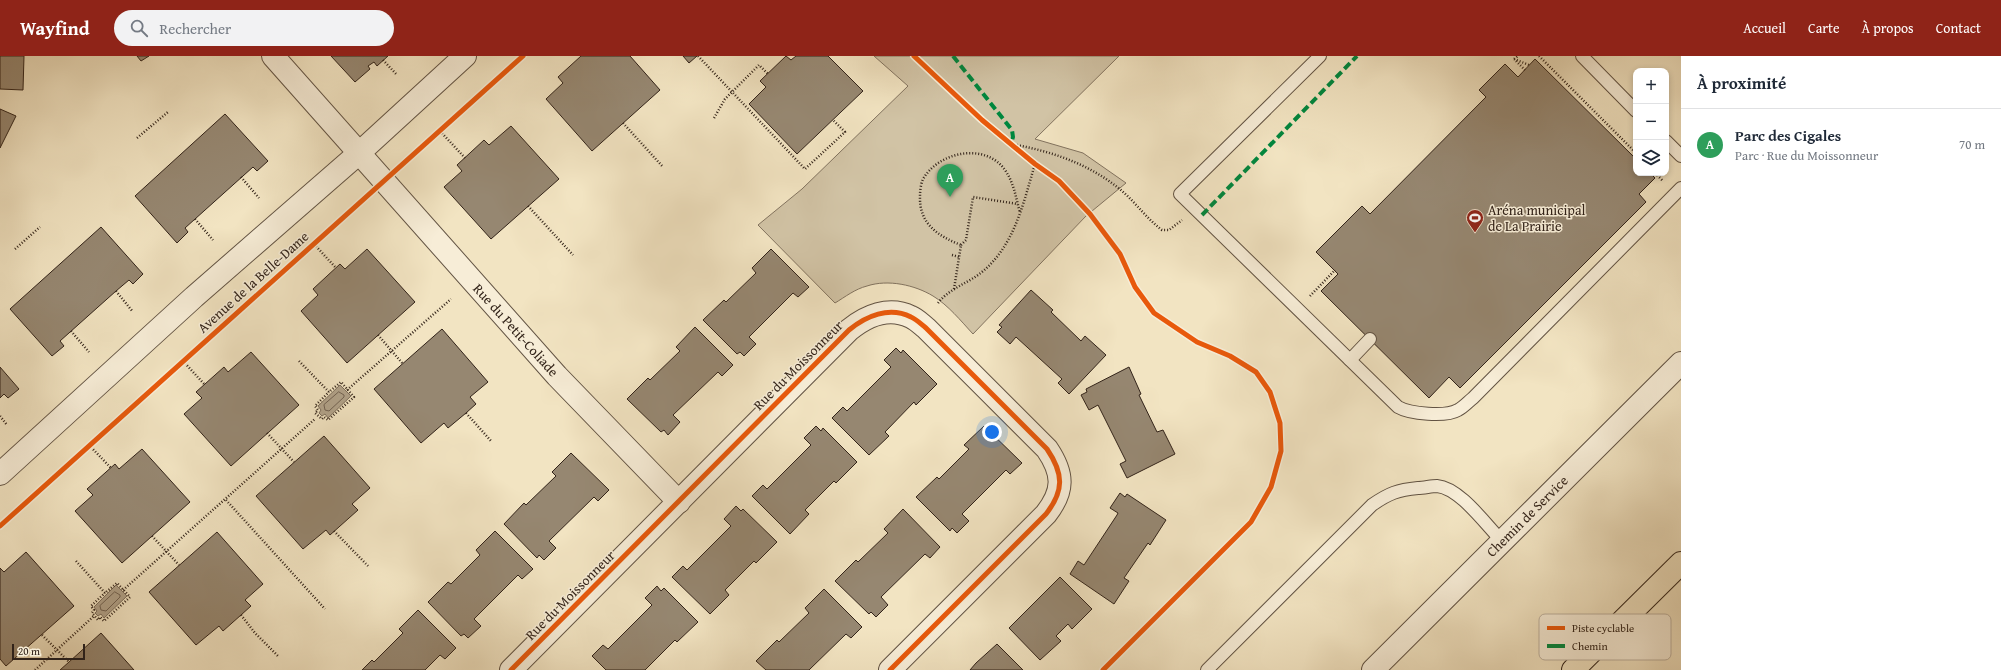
<!DOCTYPE html>
<html lang="fr">
<head>
<meta charset="utf-8">
<style>
	body { margin:0; font-family:"Gentium Book Plus",serif; background:#f2f2f3; color:#1f2937 }
	.controls { position:absolute; right:12px; top:12px; display:grid; overflow:hidden; border-radius:8px; box-shadow:0 2px 6px #0003 }
	.controls button { width:36px; height:36px; display:grid; place-items:center; padding:0; border:0; border-bottom:1px solid #e0e1e3; background:#fff; color:#1f2937; font:20px sans-serif }
	.scale { position:absolute; left:12px; bottom:10px; width:73px; box-sizing:border-box; padding-left:4px; border:2px solid #322319; border-top:0; font-size:11px; line-height:14px; white-space:nowrap; color:#322319; -webkit-text-stroke:3px #f7edd7; paint-order:stroke }
	.you { position:absolute; left:992px; top:376px; width:14px; height:14px; margin:-10px; border:3px solid #fff; border-radius:50%; background:#1a73e8; box-shadow:0 0 0 6px #1a73e833 }
	.badge { display:grid; place-items:center; width:26px; height:26px; border-radius:50%; background:#8f2418; color:#fff; font-size:13px; font-weight:700 }
	.pin { position:absolute; translate:-50% -33px; filter:drop-shadow(0 1px 2px #0008) }
	.pin::after { content:''; position:absolute; top:21px; width:14px; height:12px; background:inherit; clip-path:polygon(0 0,100% 0,50% 100%) }
	.list { margin:0; padding:0; list-style:none }
	h2 { display:flex; justify-content:space-between; align-items:center; height:52px; margin:0; padding:0 16px; font-size:17px }
	h2 small { font-size:13px; font-weight:400; color:#747a83 }
	.list li { display:grid; grid-template-columns:26px 1fr auto; gap:12px; align-items:center; box-sizing:border-box; height:72px; padding:0 16px; border-top:1px solid #e0e1e3 }
	.list b { display:block; font-size:15px; white-space:nowrap }
	.list p { margin:0; font-size:13px; white-space:nowrap; color:#747a83 }
	.list em { font-size:13px; font-style:normal; color:#747a83 }
	.icon { flex:none; width:22px; height:22px; fill:none; stroke:currentColor; stroke-width:2; stroke-linecap:round; stroke-linejoin:round }
	.map { position:relative; flex:none; width:1681px; height:614px; overflow:hidden }
	header { display:flex; align-items:center; gap:24px; box-sizing:border-box; height:56px; padding:0 20px; background:#8f2418; color:#fff }
	header strong { font-size:19px }
	nav { display:flex; gap:22px; margin-inline-start:auto; font-size:14px }
	.search { width:280px; height:36px; background:#f2f2f3; display:flex; align-items:center; gap:10px; box-sizing:border-box; padding:0 14px; border-radius:22px; color:#747a83; font-size:15px }
	main { display:flex }
	aside { flex:1; background:#fff }
	.map>svg:first-child { display:block }
	.green { fill:#d1c3a5; stroke:#82735f }
	.water { fill:#b1a289; stroke:#7e6f5c }
	.lines { fill:none; stroke-linecap:round; stroke-linejoin:round }
	.shore { stroke:#726251; stroke-width:1 }
	.building { fill:#968771; stroke:#322319 }
	.lane-casing { stroke:#625343; stroke-width:14 }
	.street-casing { stroke:#625343; stroke-width:24 }
	.highway-casing { stroke:#322319; stroke-width:24 }
	.path { stroke:#322319; stroke-width:2.5; stroke-dasharray:1 2; stroke-linecap:butt }
	.lane { stroke:#f7edd7; stroke-width:12 }
	.street { stroke:#f7edd7; stroke-width:22 }
	.highway { stroke:#f2e4c2; stroke-width:22 }
	.quiet { stroke:#00873e; stroke-width:4; stroke-dasharray:8 4; stroke-linecap:butt }
	.cycleway-casing { stroke:#f7edd7; stroke-width:8 }
	.cycleway { stroke:#e8590c; stroke-width:5 }
	.labels { text-anchor:middle; dominant-baseline:central; stroke-width:3; stroke-linejoin:round; paint-order:stroke }
	.poi-label { font-size:14px; fill:#322319; stroke:#f7edd7; text-anchor:start }
	.street-label { font-size:14px; fill:#322319; stroke:#f7edd7 }
	.key { fill:#f7edd7; stroke:#bcb09e; stroke-width:1 }
	.key-label { font-size:11px; fill:#322319 }
</style>
</head>
<body>
<header>
<strong>Wayfind</strong>
<div class="search"><svg class="icon" aria-label="search" viewBox="0 0 24 24"><circle cx="10" cy="10" r="6"/><path d="M15 15l6 6"/></svg>Rechercher</div>
<nav><a>Accueil</a><a>Carte</a><a>À propos</a><a>Contact</a></nav>
</header>
<main>
<div class="map">
<svg width="1681" height="614" viewBox="0 0 1681 614">
	<rect width="100%" height="100%" fill="#f2e4c2"/>
	<filter id="stains"><feTurbulence type="fractalNoise" baseFrequency=".005" numOctaves="4"/><feColorMatrix values="0 0 0 0 .2 0 0 0 0 .09 0 0 0 0 .02 0 0 0 .5 -.17"/></filter>
	<radialGradient id="worn" r=".72"><stop offset=".6" stop-color="#630" stop-opacity="0"/><stop offset="1" stop-color="#630" stop-opacity=".3"/></radialGradient>
	<path class="green" d="M874 0H1119L1035 83 1083 97 1126 127 1086 160 973 278C961 265 948 249 933 240 915 229 888 223 867 230 855 233 845 241 835 247L758 169 802 133 908 30Z"/>
	<g class="water">
		<path d="M340 329 351 340 328 362 325 358 322 360 319 357 321 354 318 350Z"/>
		<path d="M116 529 127 540 104 562 101 558 98 560 95 557 97 555 94 551Z"/>
	</g>
	<g class="lines">
		<g class="shore">
			<path d="M339 336 344 339V341L329 355 325 354 324 349Z"/>
			<path d="M115 536 120 539V541L106 555 101 554 100 550Z"/>
		</g>
	</g>
	<g class="building">
		<path d="M0 0H24L23 34 0 33Z"/>
		<path d="M137 0H149L141 5Z"/>
		<path d="M331 0H388L377 10 374 6 368 10 370 13 355 26Z"/>
		<path d="M581 0H630L660 34 592 95 546 43 563 27 558 21Z"/>
		<path d="M683 0H697L689 7Z"/>
		<path d="M786 0 791 4 796 0H828L863 35 797 98 749 48 766 31 760 25Z"/>
		<path d="M1535 3 1636 103V117H1650L1655 122 1639 138 1646 146 1460 332 1449 321 1429 342 1321 235 1338 218 1316 196 1362 150 1370 158 1486 41 1479 34 1505 8 1518 21Z"/>
		<path d="M0 53 16 60 0 92Z"/>
		<path d="M225 58 268 105 257 115 253 111 185 172 188 176 177 187 135 140Z"/>
		<path d="M511 70 559 123 491 183 444 131 462 115 457 109 484 84 489 89Z"/>
		<path d="M101 171 143 218 133 228 129 224 116 235 60 285 64 290 52 300 10 253Z"/>
		<path d="M367 193 415 246 347 307 301 255 318 239 313 233 340 208 345 213Z"/>
		<path d="M771 193 809 231 798 241 793 237 749 281 756 288 744 300 740 296 737 298 703 264 724 244 726 246 756 217 752 212Z"/>
		<path d="M1031 234 1053 254 1051 256 1081 285 1085 280 1106 299 1069 338 1058 327 1062 323 1016 281 1010 288 997 276 1002 271 999 269Z"/>
		<path d="M695 271 733 309 722 320 718 316 673 359 680 366 668 379 664 374 661 376 627 343 648 322 650 324 680 295 676 291Z"/>
		<path d="M442 273 488 326 470 341 476 348 466 357 448 372 444 367 421 387 374 333Z"/>
		<path d="M896 292 901 297 903 294 937 328 916 349 914 346 885 376 889 380 869 399 832 362 843 351 847 355 891 311 884 304Z"/>
		<path d="M251 296 299 349 231 410 184 358 202 342 196 336 224 311 228 316Z"/>
		<path d="M0 311 19 333 8 342 4 338 0 342Z"/>
		<path d="M1129 311 1141 338 1139 339 1157 376 1163 374 1175 398 1127 422 1120 408 1126 405 1098 349 1089 354 1081 339 1087 336 1086 333Z"/>
		<path d="M816 370 821 375 823 372 857 406 836 427 834 425 805 454 809 458 790 478 752 440 763 429 767 433 811 389 804 382Z"/>
		<path d="M984 370 1022 407 1010 418 1006 414 962 458 969 465 957 477 952 472 950 475 916 441 937 421 939 423 969 393 964 389Z"/>
		<path d="M324 380 370 432 352 448 358 454 330 479 326 474 303 493 256 440Z"/>
		<path d="M142 393 190 446 122 507 75 455 93 439 87 433 115 408 119 413Z"/>
		<path d="M571 397 609 434 598 445 594 441 549 485 556 492 544 504 539 499 537 502 504 468 524 447 526 449 556 420 552 416Z"/>
		<path d="M1120 437 1125 441 1127 438 1166 464 1150 489 1148 487 1124 522 1129 525 1114 548 1070 518 1078 505 1084 509 1117 459 1118 457 1110 452Z"/>
		<path d="M736 450 741 455 743 453 777 486 756 507 754 505 725 534 729 539 710 558 672 521 683 510 687 514 731 470 724 463Z"/>
		<path d="M903 453 940 491 930 502 925 498 881 541 888 549 876 561 871 556 869 558 835 525 856 504 858 506 888 477 884 473Z"/>
		<path d="M495 475 533 513 522 523 518 519 474 563 481 570 468 582 464 578 461 580 428 546 448 526 451 528 480 499 476 494Z"/>
		<path d="M217 476 263 528 245 544 251 550 241 559 223 575 219 570 196 589 149 536Z"/>
		<path d="M26 496 74 550 6 610 0 603V512L4 516Z"/>
		<path d="M1060 521 1092 553 1072 573 1068 568 1056 580 1061 585 1040 604 1009 572Z"/>
		<path d="M657 530 661 535 664 532 698 566 677 586 675 584 645 614H606L592 600 603 589 608 593 652 549 645 542Z"/>
		<path d="M824 533 862 571 851 582 846 578 809 614H766L756 605 777 584 779 586 809 557 805 552Z"/>
		<path d="M418 554 456 592 445 603 440 599 425 614H362L372 604 374 606 403 577 399 573Z"/>
		<path d="M101 577 134 614H60L69 606Z"/>
		<path d="M997 588 1023 614H970L976 607Z"/>
	</g>
	<g class="lines">
		<defs>
			<g id="lane">
				<path d="M1320 0 1180 138 1398 351C1410 358 1446 361 1458 354 1464 351 1468 346 1473 342L1681 132"/>
				<path d="M1582 0 1636 55"/>
				<path d="M1666 85 1681 100"/>
				<path d="M1350 304 1370 283"/>
				<path d="M1207 614 1372 449C1389 437 1398 434 1418 432 1424 432 1431 430 1437 430 1460 432 1486 469 1502 485"/>
			</g>
			<g id="street">
				<path d="M273 0 557 320 679 446"/>
				<path d="M0 418 194 241 358 98 465 0"/>
				<path d="M511 614 849 274C866 260 889 250 911 261 916 263 921 268 926 272L1047 393C1064 418 1064 435 1046 458L890 614"/>
				<path d="M1373 614 1681 307"/>
			</g>
			<path id="highway" d="M1573 614 1681 507"/>
		</defs>
		<use href="#lane" class="lane-casing"/>
		<use href="#street" class="street-casing"/>
		<use href="#highway" class="highway-casing"/>
		<g class="path">
			<path d="M698 0 805 113 845 76 833 64"/>
			<path d="M1539 0 1636 97"/>
			<path d="M1514 3 1529 9"/>
			<path d="M1514 3 1518 0"/>
			<path d="M383 4 397 19"/>
			<path d="M1516 5 1525 14"/>
			<path d="M714 62 725 43 759 9 768 18"/>
			<path d="M623 67 663 111"/>
			<path d="M440 75 465 102"/>
			<path d="M137 82 168 56"/>
			<path d="M1011 88C1051 95 1090 108 1122 135 1136 147 1147 163 1162 174H1169L1182 164"/>
			<path d="M1655 117 1663 125"/>
			<path d="M241 121 259 142"/>
			<path d="M528 150 573 199"/>
			<path d="M195 163 213 184"/>
			<path d="M314 188 336 212"/>
			<path d="M961 189 966 184 973 141 1018 148"/>
			<path d="M15 193 40 171"/>
			<path d="M952 199 959 201"/>
			<path d="M954 233 961 189C938 180 919 168 920 140 920 134 921 125 925 120 942 95 986 87 1005 114 1014 127 1016 142 1020 157"/>
			<path d="M116 235 133 256"/>
			<path d="M1310 240 1335 214"/>
			<path d="M938 247C948 234 965 228 978 219 1014 193 1023 148 1035 108"/>
			<path d="M71 275 89 296"/>
			<path d="M378 279 403 308"/>
			<path d="M183 305 205 329"/>
			<path d="M299 305 329 336 341 326 354 341 328 364 324 361 322 363 315 357 318 354 315 350 329 336"/>
			<path d="M347 334 451 243"/>
			<path d="M466 357 492 386"/>
			<path d="M0 360 7 369"/>
			<path d="M267 377 294 406"/>
			<path d="M89 389 111 412"/>
			<path d="M226 444 325 553"/>
			<path d="M334 475 368 510"/>
			<path d="M152 480 179 509"/>
			<path d="M76 505 105 537 117 527 130 541 104 565 100 561 98 564 92 557 94 554 91 550 105 537"/>
			<path d="M123 534 315 363"/>
			<path d="M241 559 255 577 278 600"/>
			<path d="M42 579 69 606"/>
			<path d="M35 614 94 560"/>
		</g>
		<use href="#lane" class="lane"/>
		<use href="#street" class="street"/>
		<use href="#highway" class="highway"/>
		<g class="quiet">
			<path d="M953 0 1012 74 1013 81 1011 88"/>
			<path d="M1202 159 1357 0"/>
		</g>
		<defs>
			<g id="cycleway">
				<path d="M914 0 982 64 1035 108 1059 125 1090 158 1120 198 1135 231 1154 257 1197 286 1230 300 1256 316 1270 336 1280 367 1281 395 1271 431 1251 466 1103 614"/>
				<path d="M0 470 523 0"/>
				<path d="M511 614 849 274C866 260 889 250 911 261 916 263 921 268 926 272L1047 393C1064 418 1064 435 1046 458L890 614"/>
			</g>
		</defs>
		<use href="#cycleway" class="cycleway-casing"/>
		<use href="#cycleway" class="cycleway"/>
	</g>
	<defs>
		<symbol id="stadium-pin" viewBox="-11 -11 22 30"><path d="M0 17L-7.5 6A9.5 9.5 0 1 1 7.5 6Z" fill="#8f2418" stroke="#f7edd7"/><path d="M0-5a6.5 5 0 1 0 0 10a6.5 5 0 1 0 0-10ZM-3.5-1.8h7v3.6h-7Z" fill="#fff"/></symbol>
	</defs>
	<g fill-rule="evenodd">
		<use href="#stadium-pin" x="1465" y="152" width="20" height="27"/>
	</g>
	<g class="labels">
		<g class="poi-label">
			<text x="1488" y="154">Aréna municipal<tspan x="1488" dy="16">de La Prairie</tspan></text>
		</g>
		<g class="street-label">
			<text transform="translate(253 226) rotate(-42)">Avenue de la Belle-Dame</text>
			<text transform="translate(516 274) rotate(48)">Rue du Petit-Coliade</text>
			<text transform="translate(798 309) rotate(-45)">Rue du Moissonneur</text>
			<text transform="translate(1527 460) rotate(-45)">Chemin de Service</text>
			<text transform="translate(570 539) rotate(-45)">Rue du Moissonneur</text>
		</g>
	</g>
	<rect x="1539" y="558" width="132" height="46" rx="6" class="key"/>
	<rect x="1547" y="570" width="18" height="4" fill="#e8590c"/>
	<rect x="1547" y="588" width="18" height="4" fill="#00873e"/>
	<g class="key-label">
		<text x="1572" y="576">Piste cyclable</text>
		<text x="1572" y="594">Chemin</text>
	</g>
	<rect width="100%" height="100%" filter="url(#stains)"/>
	<rect width="100%" height="100%" fill="url(#worn)"/>
</svg>
<div class="controls">
<button>+</button>
<button>−</button>
<button><svg class="icon" aria-label="layers" viewBox="0 0 24 24"><path d="M12 4l9 5-9 5-9-5zM3 14l9 5 9-5"/></svg></button>
</div>
<div class="scale">20 m</div>
<div class="you"></div>
<div class="pin badge" style="left:950px;top:141px;background:#2e9e5b">A</div>
</div>
<aside>
<h2>À proximité<small></small></h2>
<ul class="list">
<li><span class="badge" style="background:#2e9e5b">A</span><div><b>Parc des Cigales</b><p>Parc · Rue du Moissonneur</p></div><em>70 m</em></li>
</ul>
</aside>
</main>
</body>
</html>
